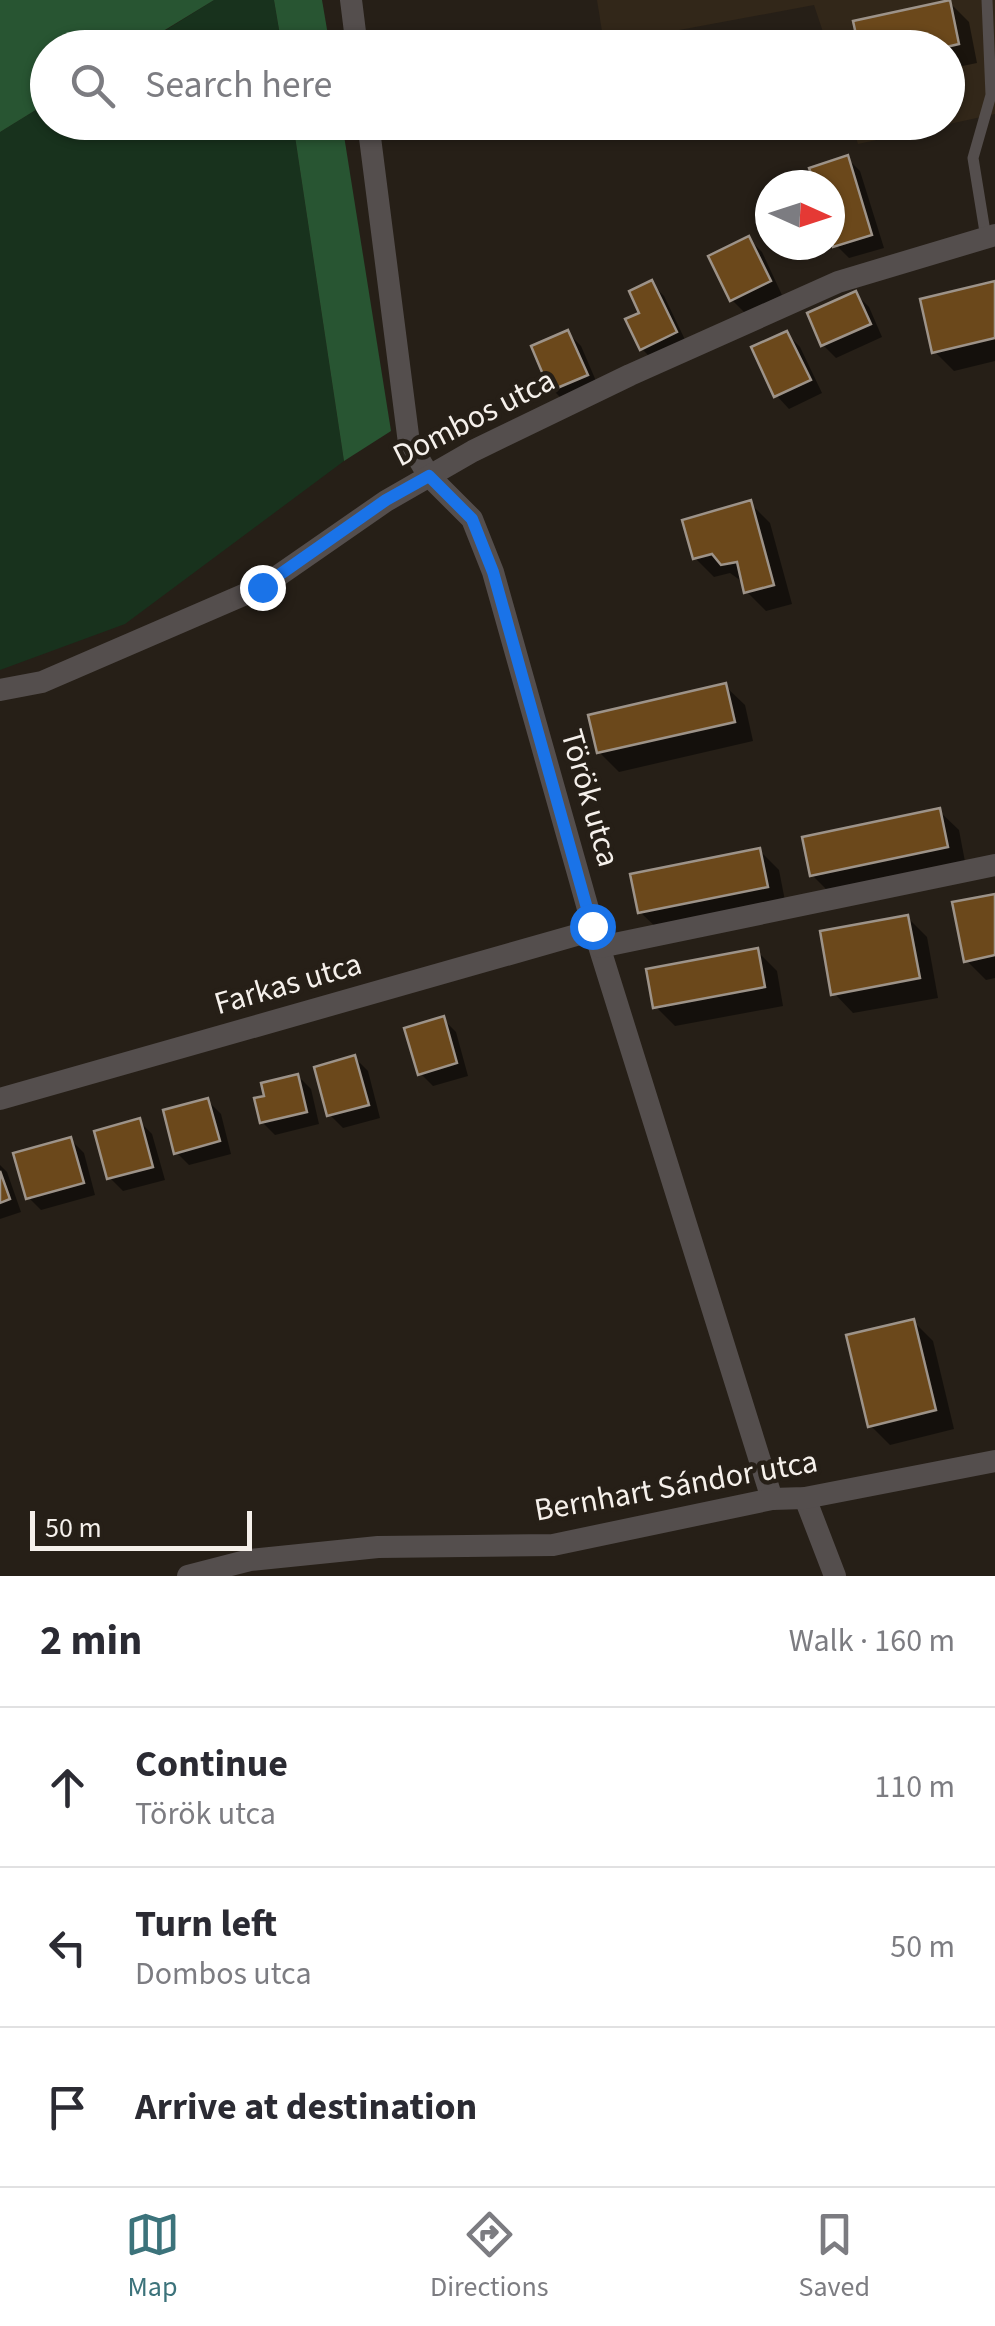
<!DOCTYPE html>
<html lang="en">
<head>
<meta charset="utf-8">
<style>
	body { margin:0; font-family:"Source Sans 3",sans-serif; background:#f2f2f3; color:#2b2b33 }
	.compass { position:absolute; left:755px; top:170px; width:90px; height:90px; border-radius:50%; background:#fff; box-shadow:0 2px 8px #0004; rotate:93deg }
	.scale { position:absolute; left:30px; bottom:25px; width:222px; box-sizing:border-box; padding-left:10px; border:5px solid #f5f0eb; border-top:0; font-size:28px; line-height:35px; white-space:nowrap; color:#f5f0eb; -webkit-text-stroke:8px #261f17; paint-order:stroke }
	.stop { position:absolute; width:30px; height:30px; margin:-22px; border:8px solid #1a73e8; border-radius:50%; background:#fff }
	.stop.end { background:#1a73e8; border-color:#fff; box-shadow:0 2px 10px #0008 }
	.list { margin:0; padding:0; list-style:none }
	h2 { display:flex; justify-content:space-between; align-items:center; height:130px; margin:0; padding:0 40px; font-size:42px }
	h2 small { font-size:32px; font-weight:400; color:#7c7c81 }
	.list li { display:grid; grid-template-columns:65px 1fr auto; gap:30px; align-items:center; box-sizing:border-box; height:160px; padding:0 40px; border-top:2px solid #e1e1e2 }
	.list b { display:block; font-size:38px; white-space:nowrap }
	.list p { margin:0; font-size:32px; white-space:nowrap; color:#7c7c81 }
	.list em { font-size:32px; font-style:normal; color:#7c7c81 }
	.icon { flex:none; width:55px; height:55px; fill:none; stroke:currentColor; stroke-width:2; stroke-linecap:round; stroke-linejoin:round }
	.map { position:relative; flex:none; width:995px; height:1576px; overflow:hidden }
	.search { position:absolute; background:#fff; box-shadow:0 2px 8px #0004; left:30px; right:30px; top:30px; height:110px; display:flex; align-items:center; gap:25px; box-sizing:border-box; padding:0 35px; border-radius:55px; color:#7c7c81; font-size:38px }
	.sheet { height:610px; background:#fff }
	nav { display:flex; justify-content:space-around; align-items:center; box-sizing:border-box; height:140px; border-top:2px solid #e1e1e2; background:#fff; font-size:28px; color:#7c7c81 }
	nav a { display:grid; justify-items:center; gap:5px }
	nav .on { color:#3c737b }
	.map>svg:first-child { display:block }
	.built { fill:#322719 }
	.green { fill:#18321d }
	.forest { fill:#285532 }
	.shadow { fill:#0007 }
	.building { fill:#6b481b; stroke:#9d9389; stroke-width:2.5 }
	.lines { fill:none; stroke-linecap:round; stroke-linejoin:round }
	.service { stroke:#544e4d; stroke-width:11 }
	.minor { stroke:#544e4d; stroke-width:22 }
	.route { stroke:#1a73e8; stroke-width:12 }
	.labels { text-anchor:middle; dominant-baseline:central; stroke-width:9; stroke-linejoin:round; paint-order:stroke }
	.street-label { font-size:32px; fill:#f5f0eb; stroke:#261f17 }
</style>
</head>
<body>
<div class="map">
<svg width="995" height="1576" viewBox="0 0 995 1576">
	<rect width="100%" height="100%" fill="#261f17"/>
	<path class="built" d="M597 0H995V114L858 144 851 123 948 122V48L828 47 814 5 604 44Z"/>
	<g class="green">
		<path d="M214 0H274L282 47 137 48Z"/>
		<path d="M47 103 48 122 293 123 344 461 125 624 0 670V132Z"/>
	</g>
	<g class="forest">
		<path d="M0 0H214L137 47 48 48 47 103 0 132Z"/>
		<path d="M274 0H322L330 47H282Z"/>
		<path d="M293 123H342L391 431 344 461Z"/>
	</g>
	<g class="shadow">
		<path d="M949 2 969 22 977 63 948 69V48H862Z"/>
		<path d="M847 158 860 171 884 248 849 258 836 245 830 227V185H817Z"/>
		<path d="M749 239 762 252 782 295 745 313 732 300Z"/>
		<path d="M651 283 664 296 688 346 655 362 642 349V314Z"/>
		<path d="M995 284V361L954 371 934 351Z"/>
		<path d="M856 294 869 307 882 337 836 358 823 345Z"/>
		<path d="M568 333 581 346 599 388 565 402 552 389Z"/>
		<path d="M787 334 800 347 822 393 789 409 777 396Z"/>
		<path d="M750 503 770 523 792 604 766 611 746 591 744 583 730 573 714 577 695 558Z"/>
		<path d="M725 686 745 705 753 741 619 772 599 752Z"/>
		<path d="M939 811 959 830 966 867 832 895 812 875Z"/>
		<path d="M759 850 779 870 786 906 660 931 640 912Z"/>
		<path d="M995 896V978L986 980 966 960Z"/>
		<path d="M908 918 927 937 938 998 853 1013 834 993Z"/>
		<path d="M757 951 777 971 783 1006 675 1026 656 1007Z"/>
		<path d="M443 1019 456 1032 468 1076 433 1086 420 1073Z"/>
		<path d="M355 1058 368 1071 380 1118 343 1128 330 1115Z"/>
		<path d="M298 1076 311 1089 319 1124 275 1135 262 1122 267 1097Z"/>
		<path d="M208 1101 221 1114 231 1154 189 1165 176 1152Z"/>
		<path d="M139 1121 152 1134 165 1180 123 1191 110 1178Z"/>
		<path d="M71 1140 84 1153 95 1195 41 1210 28 1197Z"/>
		<path d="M0 1165 7 1172 21 1212 0 1219Z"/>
		<path d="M913 1321 933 1341 954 1429 890 1445 870 1425Z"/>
	</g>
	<g class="building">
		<path d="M950 0 959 44 942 48H859L853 21Z"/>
		<path d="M848 155 872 235 833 247 830 236V185H815L809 168Z"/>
		<path d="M749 236 771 281 730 301 708 256Z"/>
		<path d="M652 280 677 332 640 350 625 319 639 313 629 291Z"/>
		<path d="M995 281V338L932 353 920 299Z"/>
		<path d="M856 291 871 324 821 346 807 313Z"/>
		<path d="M568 330 588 375 550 391 531 346Z"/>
		<path d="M787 331 811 380 774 397 751 347Z"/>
		<path d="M751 500 774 585 744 593 737 562 721 565 712 554 693 559 682 520Z"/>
		<path d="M726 683 735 722 597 753 588 715Z"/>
		<path d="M940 808 948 847 810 876 802 837Z"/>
		<path d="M760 848 768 887 638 913 630 874Z"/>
		<path d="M995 894V955L964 962 952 902Z"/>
		<path d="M908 915 920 978 831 995 820 931Z"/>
		<path d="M758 948 765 987 653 1008 646 969Z"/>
		<path d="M444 1016 457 1063 418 1075 404 1028Z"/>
		<path d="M355 1055 369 1105 327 1116 314 1067Z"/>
		<path d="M298 1074 307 1112 260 1123 254 1098 264 1096 261 1083Z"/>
		<path d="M208 1098 220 1141 174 1154 163 1110Z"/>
		<path d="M140 1118 153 1167 107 1179 94 1131Z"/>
		<path d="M71 1137 84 1183 26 1199 13 1153Z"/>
		<path d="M0 1171 10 1199 0 1203Z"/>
		<path d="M914 1319 936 1410 868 1427 846 1335Z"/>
	</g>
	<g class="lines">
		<path class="service" d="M986 238 973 158 991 95 987 0"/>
		<g class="minor">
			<path d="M351 0 357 48"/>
			<path d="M368 122 409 443 429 476 472 519 493 572 594 930 772 1499"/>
			<path d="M0 690 42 682 262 587 386 501 473 451 630 375 838 282 995 235"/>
			<path d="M600 947 995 865"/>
			<path d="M0 1099 594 930"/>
			<path d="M805 1498 835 1576"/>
			<path d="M188 1576 250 1560 378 1547 553 1545 772 1499 805 1498 995 1461"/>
		</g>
	</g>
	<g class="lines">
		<path class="route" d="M262 587 386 500 429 476 472 519 493 572 592 926"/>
	</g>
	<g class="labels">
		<g class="street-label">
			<text transform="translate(474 418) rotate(-27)">Dombos utca</text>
			<text transform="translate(590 798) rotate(74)">Török utca</text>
			<text transform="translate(288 984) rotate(-16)">Farkas utca</text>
			<text transform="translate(676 1486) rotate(-10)">Bernhart Sándor utca</text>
		</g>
	</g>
</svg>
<svg class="compass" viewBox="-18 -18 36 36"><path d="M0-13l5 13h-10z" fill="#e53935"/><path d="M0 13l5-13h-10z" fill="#7c7c81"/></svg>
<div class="scale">50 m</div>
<div class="stop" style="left:592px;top:926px"></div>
<div class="stop end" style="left:262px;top:587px"></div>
<div class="search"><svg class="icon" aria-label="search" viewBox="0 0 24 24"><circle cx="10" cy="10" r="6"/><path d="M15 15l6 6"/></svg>Search here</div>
</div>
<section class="sheet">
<h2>2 min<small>Walk · 160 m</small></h2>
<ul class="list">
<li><svg class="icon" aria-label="ahead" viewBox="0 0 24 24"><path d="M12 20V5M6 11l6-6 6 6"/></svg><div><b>Continue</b><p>Török utca</p></div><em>110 m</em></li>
<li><svg class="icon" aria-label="left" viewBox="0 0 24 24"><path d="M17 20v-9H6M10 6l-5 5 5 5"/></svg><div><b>Turn left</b><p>Dombos utca</p></div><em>50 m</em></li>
<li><svg class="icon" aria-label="arrive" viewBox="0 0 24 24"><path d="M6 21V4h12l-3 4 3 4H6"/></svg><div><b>Arrive at destination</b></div></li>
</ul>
</section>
<nav>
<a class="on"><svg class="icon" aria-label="map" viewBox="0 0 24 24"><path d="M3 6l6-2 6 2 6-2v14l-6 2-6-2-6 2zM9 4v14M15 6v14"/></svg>Map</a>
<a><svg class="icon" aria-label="directions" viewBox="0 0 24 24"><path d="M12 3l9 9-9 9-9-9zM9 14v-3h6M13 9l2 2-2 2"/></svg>Directions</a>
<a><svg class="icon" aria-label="saved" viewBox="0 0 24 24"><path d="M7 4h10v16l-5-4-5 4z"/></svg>Saved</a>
</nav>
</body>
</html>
